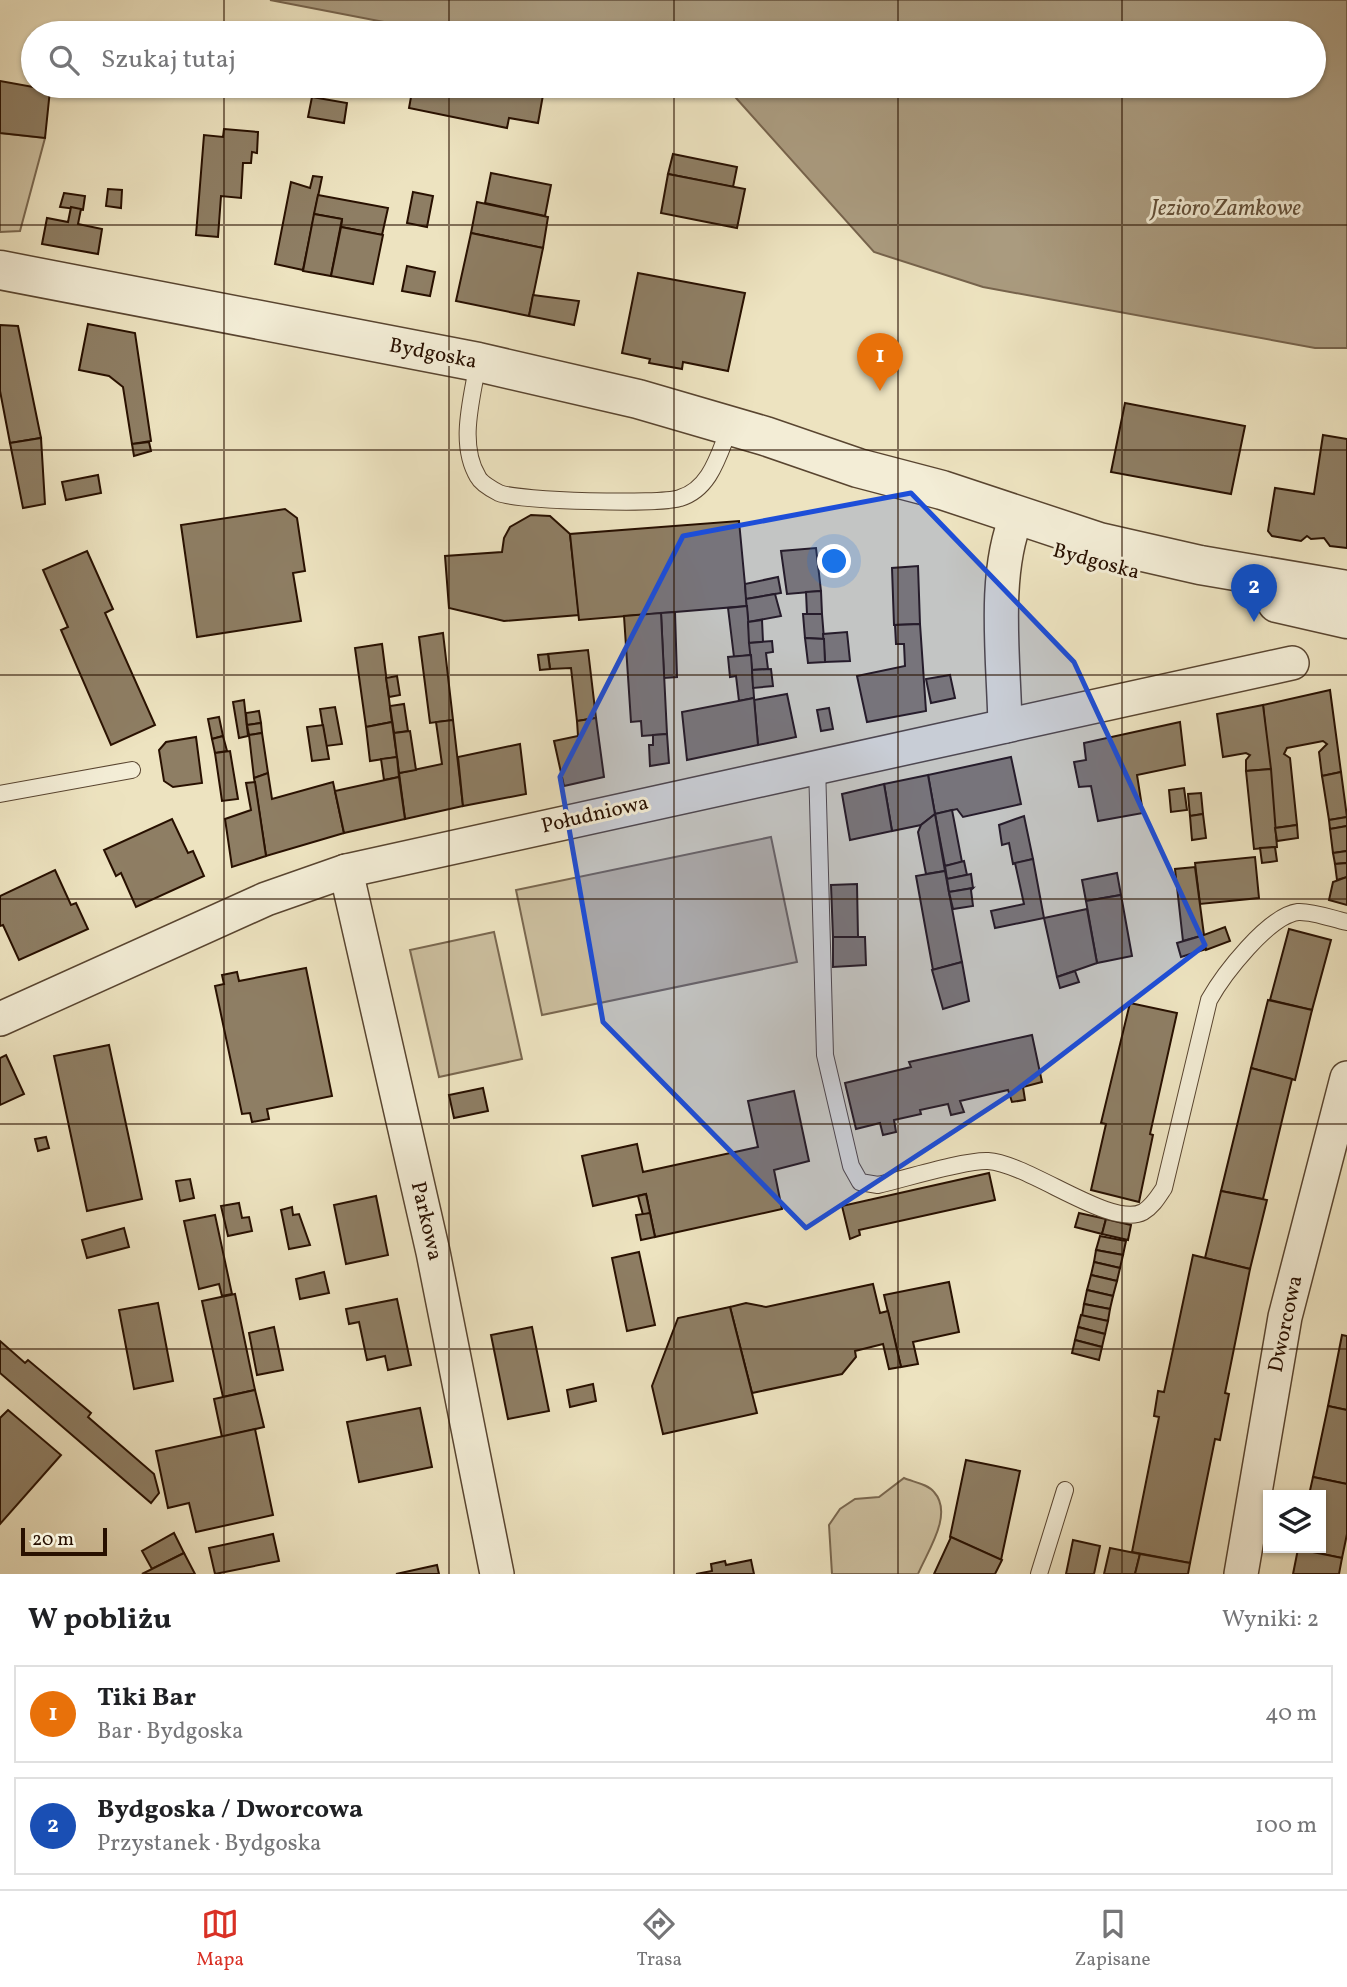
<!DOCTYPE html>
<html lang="pl">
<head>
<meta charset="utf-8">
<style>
	body { margin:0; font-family:Vollkorn,serif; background:#f2f2f2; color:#202124 }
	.controls { position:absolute; right:21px; bottom:21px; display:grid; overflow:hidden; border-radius:0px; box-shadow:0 2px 5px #0004 }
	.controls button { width:63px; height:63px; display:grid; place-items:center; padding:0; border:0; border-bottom:2px solid #e0e0e0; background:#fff; color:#202124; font:35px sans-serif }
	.scale { position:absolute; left:21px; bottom:18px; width:86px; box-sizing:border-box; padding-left:7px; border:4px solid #281000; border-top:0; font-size:19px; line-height:24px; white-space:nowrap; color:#281000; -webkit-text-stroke:5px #f3edd6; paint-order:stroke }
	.you { position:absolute; left:835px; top:562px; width:24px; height:24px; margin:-18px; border:5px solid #fff; border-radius:50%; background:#1a73e8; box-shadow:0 0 0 10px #1a73e833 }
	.badge { display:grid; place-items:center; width:46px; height:46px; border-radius:50%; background:#d93025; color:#fff; font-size:23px; font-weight:700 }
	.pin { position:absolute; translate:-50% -58px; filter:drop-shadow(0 2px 4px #0008) }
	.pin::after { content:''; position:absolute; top:37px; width:24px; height:21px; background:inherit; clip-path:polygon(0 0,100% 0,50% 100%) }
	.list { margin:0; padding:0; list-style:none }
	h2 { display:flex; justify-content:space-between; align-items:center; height:91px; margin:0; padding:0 28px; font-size:30px }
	h2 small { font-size:23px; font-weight:400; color:#757577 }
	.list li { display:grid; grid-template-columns:46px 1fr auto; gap:21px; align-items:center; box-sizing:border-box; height:98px; margin:0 14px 14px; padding:0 14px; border:2px solid #e0e0e0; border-radius:0px }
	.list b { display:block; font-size:26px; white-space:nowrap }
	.list p { margin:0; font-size:23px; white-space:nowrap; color:#757577 }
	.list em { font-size:23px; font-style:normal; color:#757577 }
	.icon { flex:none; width:38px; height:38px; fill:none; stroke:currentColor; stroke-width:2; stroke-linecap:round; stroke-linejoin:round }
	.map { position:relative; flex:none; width:1347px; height:1574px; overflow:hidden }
	.search { position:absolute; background:#fff; box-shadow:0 2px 5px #0004; left:21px; right:21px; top:21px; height:77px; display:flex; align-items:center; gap:18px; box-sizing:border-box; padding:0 24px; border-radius:38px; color:#757577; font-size:26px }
	.sheet { height:315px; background:#fff }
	nav { display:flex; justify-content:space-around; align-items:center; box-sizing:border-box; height:98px; border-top:2px solid #e0e0e0; background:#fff; font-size:19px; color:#757577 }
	nav a { display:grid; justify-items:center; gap:4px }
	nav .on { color:#d93025 }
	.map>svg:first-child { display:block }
	.green { fill:#ccbf9f; stroke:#7a6850; stroke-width:2 }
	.water { fill:#aa9b7f; stroke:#76634c; stroke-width:2 }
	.building { fill:#8e7e64; stroke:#281000; stroke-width:2 }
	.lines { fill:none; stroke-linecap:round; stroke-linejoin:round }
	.service-casing { stroke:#594530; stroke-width:18 }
	.minor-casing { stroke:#594530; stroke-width:36 }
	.tertiary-casing { stroke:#594530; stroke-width:41 }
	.service { stroke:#f3edd6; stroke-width:16 }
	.minor { stroke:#f3edd6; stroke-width:33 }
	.tertiary { stroke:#f3edd6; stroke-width:38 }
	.marked { fill:#1d4ed8; fill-opacity:0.2; stroke:#1d4ed8; stroke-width:5; stroke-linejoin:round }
	.grid { fill:none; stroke:#281000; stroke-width:2; stroke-opacity:0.55 }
	.labels { text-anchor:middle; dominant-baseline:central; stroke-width:6; stroke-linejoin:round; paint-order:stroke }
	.street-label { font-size:21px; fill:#281000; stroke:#f3edd6 }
	.water-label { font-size:23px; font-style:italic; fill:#624f39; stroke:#f3edd6 }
</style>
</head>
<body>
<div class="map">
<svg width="1347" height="1574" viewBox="0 0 1347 1574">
	<rect width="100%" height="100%" fill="#ede3c0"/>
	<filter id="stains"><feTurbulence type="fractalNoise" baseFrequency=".00286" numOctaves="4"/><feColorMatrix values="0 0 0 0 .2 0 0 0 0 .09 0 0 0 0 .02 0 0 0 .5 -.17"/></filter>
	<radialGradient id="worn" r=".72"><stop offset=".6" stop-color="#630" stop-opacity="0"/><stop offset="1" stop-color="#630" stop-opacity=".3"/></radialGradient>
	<g class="green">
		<path d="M0 133 45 138 20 231 0 232Z"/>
		<path d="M771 837 797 962 542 1015 516 890Z"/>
		<path d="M494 932 522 1059 439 1077 410 950Z"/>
		<path d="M904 1478C913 1482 928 1484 934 1492 954 1514 927 1552 918 1574H832L829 1525 840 1509 855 1499 879 1497Z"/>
	</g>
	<path class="water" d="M270 0H1347V348H1315L983 287 874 252 728 89 712 86H1314V33H441Z"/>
	<g class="building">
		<path d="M0 81 50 90 45 138 0 133Z"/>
		<path d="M413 86H490L543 95 538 123 509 118 507 128 409 108Z"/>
		<path d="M312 97 347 103 344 123 308 117Z"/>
		<path d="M224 129 258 132 257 153 252 152 251 163H243L241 198 221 196 218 237 196 235 204 135 223 137Z"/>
		<path d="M673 154 737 167 733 187 668 174Z"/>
		<path d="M491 173 551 185 545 216 485 203Z"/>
		<path d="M668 174 745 189 737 228 661 213Z"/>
		<path d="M313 176 322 177 303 270 275 264 291 182 310 188Z"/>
		<path d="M108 189 122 190 121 208 106 206Z"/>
		<path d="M413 192 433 196 427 227 407 223Z"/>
		<path d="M64 193 85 196 83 210 60 207Z"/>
		<path d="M318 195 388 208 382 235 341 227 342 219 314 214Z"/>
		<path d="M477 202 548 217 543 248 471 233Z"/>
		<path d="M71 207 81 209 78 224 102 229 98 254 42 244 47 218 68 222Z"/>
		<path d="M314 214 342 219 331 276 303 271Z"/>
		<path d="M341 227 383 235 373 284 331 276Z"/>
		<path d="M471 233 543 248 529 316 456 301Z"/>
		<path d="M407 266 435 272 430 296 402 291Z"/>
		<path d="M638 273 745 293 728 371 683 362 682 369 649 363 650 359 622 353Z"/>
		<path d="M533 295 579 301 574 325 529 316Z"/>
		<path d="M88 324 135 333 151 441 132 444 123 387 109 376 79 370Z"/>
		<path d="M0 325 18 326 41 438 10 443 0 391Z"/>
		<path d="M1125 403 1245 426 1231 494 1111 472Z"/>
		<path d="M1323 435 1347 439V548L1330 546 1324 538 1311 539 1307 536 1301 541 1272 536 1268 531 1275 488 1314 494Z"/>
		<path d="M41 438 45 504 23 508 10 443Z"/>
		<path d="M149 442 151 451 134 456 132 444Z"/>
		<path d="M98 475 101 493 66 500 62 482Z"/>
		<path d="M285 509 297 518 305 571 293 573 301 621 197 637 181 525Z"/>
		<path d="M531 515 550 516 570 534 579 615 504 621 449 608 445 556 502 552 504 538 510 527Z"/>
		<path d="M739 521 747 606 579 620 570 534Z"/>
		<path d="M816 548 821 591 787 594 781 551Z"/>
		<path d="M87 551 113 609 105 613 155 725 111 745 61 630 68 627 43 570Z"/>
		<path d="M918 566 920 624 894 625 892 568Z"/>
		<path d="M778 577 781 593 746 599 745 584Z"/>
		<path d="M821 591 822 614H807L806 592Z"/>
		<path d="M775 594 781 616 748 622 746 599Z"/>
		<path d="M747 606 751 655 734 657 728 608Z"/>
		<path d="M675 612 677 677 664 678 661 613Z"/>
		<path d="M661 613 667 734 642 736 641 721 631 722 624 616Z"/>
		<path d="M803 614H822L824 639 805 638Z"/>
		<path d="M762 620 763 642 749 643 748 622Z"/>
		<path d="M920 624 926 711 867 722 857 676 905 666 904 644H896L895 625Z"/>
		<path d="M847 632 850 661 825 662 823 634Z"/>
		<path d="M443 633 453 720 430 723 419 637Z"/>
		<path d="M805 638 824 639 825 662 808 663Z"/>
		<path d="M772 641 773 652 766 653 768 669 752 670 749 643Z"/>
		<path d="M382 644 392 722 366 727 355 648Z"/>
		<path d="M588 650 596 718 577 721 571 668 550 669 548 654Z"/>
		<path d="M548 654 550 669 540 670 538 655Z"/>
		<path d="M751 655 754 698 739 701 736 676 730 677 728 657Z"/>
		<path d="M771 669 773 686 753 688 752 670Z"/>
		<path d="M950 675 955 698 931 703 926 679Z"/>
		<path d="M397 676 400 695 389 697 386 678Z"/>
		<path d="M1330 690 1341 772 1322 776 1319 752 1327 744 1323 741 1287 748 1284 754 1290 758 1297 825 1275 828 1263 705Z"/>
		<path d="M787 694 796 737 758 745 754 700Z"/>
		<path d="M754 698 758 745 687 760 682 712Z"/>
		<path d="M244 700 248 736 239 738 233 702Z"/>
		<path d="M404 704 408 731 394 733 390 706Z"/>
		<path d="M1263 705 1271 769 1246 771V760L1250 755 1246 753 1223 757 1217 714Z"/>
		<path d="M335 707 342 744 326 746 320 709Z"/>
		<path d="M829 708 833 729 821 731 817 710Z"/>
		<path d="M259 711 261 723 247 725 246 713Z"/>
		<path d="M219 717 223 736 212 739 208 719Z"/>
		<path d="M596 718 604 777 564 786 554 741 578 736 577 721Z"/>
		<path d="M453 720 463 806 405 819 399 773 442 764 436 722Z"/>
		<path d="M392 722 397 757 370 761 366 727Z"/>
		<path d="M1180 722 1185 765 1137 775 1143 813 1098 821 1091 786 1079 787 1074 762 1086 760 1084 743Z"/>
		<path d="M261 723 262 733 249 735 247 725Z"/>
		<path d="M323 725 329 759 312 761 307 727Z"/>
		<path d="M410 731 416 770 399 773 394 733Z"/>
		<path d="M262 733 268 773 254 778 249 735Z"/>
		<path d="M667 734 669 763 650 766 649 745H653V735Z"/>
		<path d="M223 736 227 751 215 753 212 739Z"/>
		<path d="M196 737 202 783 173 787 164 781 159 750 166 742Z"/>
		<path d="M520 744 526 794 463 806 458 757Z"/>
		<path d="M230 751 238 799 222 801 215 753Z"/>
		<path d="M397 757 399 777 384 780 381 759Z"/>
		<path d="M1011 757 1021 804 963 817 957 809 935 814 928 775Z"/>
		<path d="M1271 769 1277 847 1254 849 1246 771Z"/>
		<path d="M1341 772 1347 817 1329 820 1322 776Z"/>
		<path d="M268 773 272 799 333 782 344 833 266 856 254 778Z"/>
		<path d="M928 775 935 814 921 825 892 831 884 784Z"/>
		<path d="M399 777 405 819 344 833 335 791Z"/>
		<path d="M255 782 266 856 232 867 225 819 251 810 246 783Z"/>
		<path d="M884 784 892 831 850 840 842 794Z"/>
		<path d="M1184 788 1187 810 1171 812 1169 790Z"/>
		<path d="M1201 793 1203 814 1190 816 1188 794Z"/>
		<path d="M952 810 962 862 945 866 935 814Z"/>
		<path d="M935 814 945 871 926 874 918 832 921 825Z"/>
		<path d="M1203 814 1206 838 1192 840 1190 816Z"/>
		<path d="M1024 816 1033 859 1013 864 1009 843 1002 845 999 825Z"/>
		<path d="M1347 817V826L1330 829 1329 820Z"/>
		<path d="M172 819 188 853 193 851 204 876 136 907 121 873 116 876 104 850Z"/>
		<path d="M1297 825 1298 838 1277 841 1275 828Z"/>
		<path d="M1347 826V851L1333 853 1330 829Z"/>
		<path d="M1275 847 1277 861 1262 863 1260 848Z"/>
		<path d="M1347 851V863L1335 864 1333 853Z"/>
		<path d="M1255 857 1259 898 1200 904 1195 863Z"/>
		<path d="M1033 859 1044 918 995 928 991 911 1024 904 1015 863Z"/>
		<path d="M964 861 967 875 947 879 945 866Z"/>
		<path d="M1347 863V877L1337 880 1335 864Z"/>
		<path d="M1195 867 1204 935 1183 941 1175 869Z"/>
		<path d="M55 870 71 905 76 903 88 929 19 960 3 925 0 926V896Z"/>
		<path d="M945 871 962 962 933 970 916 876Z"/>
		<path d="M1117 873 1121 895 1086 901 1082 880Z"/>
		<path d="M971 874 973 888 949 892 947 879Z"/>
		<path d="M1347 877V905L1329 900 1333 882Z"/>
		<path d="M857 884 858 937H833L831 885Z"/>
		<path d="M973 888 971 890 973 906 953 909 949 892Z"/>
		<path d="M1121 895 1132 956 1097 963 1086 901Z"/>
		<path d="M1087 909 1097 963 1057 977 1044 918Z"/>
		<path d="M1225 927 1230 941 1206 950 1201 936Z"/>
		<path d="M1289 929 1331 940 1312 1010 1270 1000Z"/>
		<path d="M1201 936 1206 949 1181 957 1177 943Z"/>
		<path d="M833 937H865L866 965 833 967Z"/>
		<path d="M962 962 969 1001 943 1009 932 970Z"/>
		<path d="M306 968 332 1096 267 1109 269 1119 252 1122 250 1113 242 1114 215 986 224 984 222 975 237 972 239 981Z"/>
		<path d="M1075 971 1079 982 1060 988 1057 977Z"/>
		<path d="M1268 1000 1312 1010 1295 1080 1251 1068Z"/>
		<path d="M1130 1003 1177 1013 1150 1134 1153 1135 1139 1202 1091 1190 1106 1124 1101 1123Z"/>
		<path d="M1032 1035 1042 1082 1023 1087 1025 1100 1012 1102 1008 1090 960 1101 964 1112 951 1115 948 1104 920 1110 921 1114 894 1120 896 1132 883 1135 880 1123 856 1129 845 1083 911 1067 909 1062Z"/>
		<path d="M109 1045 142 1199 87 1211 54 1056Z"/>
		<path d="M6 1055 24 1094 0 1105V1058Z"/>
		<path d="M1251 1068 1292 1079 1263 1199 1221 1191Z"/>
		<path d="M483 1088 488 1111 454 1118 449 1095Z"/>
		<path d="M794 1091 809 1161 774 1170 782 1209 655 1237 646 1194 593 1206 582 1156 637 1144 643 1172 758 1147 748 1101Z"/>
		<path d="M46 1137 49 1148 38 1151 35 1139Z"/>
		<path d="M989 1173 995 1200 859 1230 860 1235 850 1239 842 1206Z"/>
		<path d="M190 1179 194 1198 180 1201 176 1181Z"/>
		<path d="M1221 1191 1267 1200 1250 1269 1205 1258Z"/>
		<path d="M646 1194 650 1213 643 1215 638 1196Z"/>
		<path d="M376 1196 388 1255 346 1264 334 1205Z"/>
		<path d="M239 1203 242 1218 249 1217 252 1231 228 1236 221 1206Z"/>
		<path d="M292 1207 293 1215 299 1214 310 1245 289 1249 281 1210Z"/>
		<path d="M650 1213 655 1237 641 1240 636 1215Z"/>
		<path d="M1079 1213 1106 1219 1102 1234 1075 1227Z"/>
		<path d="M215 1215 232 1294 222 1296 219 1284 199 1289 184 1221Z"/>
		<path d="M1106 1219 1131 1225 1128 1240 1102 1234Z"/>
		<path d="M124 1228 129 1247 87 1258 82 1240Z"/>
		<path d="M1100 1236 1126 1241 1123 1255 1096 1250Z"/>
		<path d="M1096 1250 1123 1255 1120 1268 1094 1262Z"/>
		<path d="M639 1252 655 1325 627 1331 612 1258Z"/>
		<path d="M1193 1255 1250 1269 1225 1393 1229 1394 1220 1440 1215 1439 1190 1563 1132 1552 1159 1417 1154 1416 1158 1391 1164 1392Z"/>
		<path d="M1094 1262 1120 1268 1117 1281 1091 1275Z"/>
		<path d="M324 1272 329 1293 300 1299 296 1279Z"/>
		<path d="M1091 1275 1117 1281 1113 1296 1087 1290Z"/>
		<path d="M949 1282 959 1332 913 1342 918 1364 901 1367 884 1295Z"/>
		<path d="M873 1284 880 1313 888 1311 901 1367 889 1369 883 1344 855 1351 856 1357 842 1374 752 1393 730 1307 746 1303 766 1307Z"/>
		<path d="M1087 1290 1113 1296 1110 1309 1084 1304Z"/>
		<path d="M235 1294 255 1390 223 1397 202 1301Z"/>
		<path d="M397 1299 411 1365 388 1370 385 1356 367 1360 359 1322 349 1324 346 1309Z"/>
		<path d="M158 1303 173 1381 134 1389 119 1310Z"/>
		<path d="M1084 1304 1110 1309 1108 1321 1082 1316Z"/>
		<path d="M730 1307 757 1413 663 1434 652 1386 678 1318Z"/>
		<path d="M1081 1315 1108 1321 1105 1334 1078 1327Z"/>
		<path d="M274 1327 283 1370 257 1375 249 1333Z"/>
		<path d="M532 1327 549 1411 508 1419 491 1335Z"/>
		<path d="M1078 1327 1105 1334 1102 1347 1075 1340Z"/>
		<path d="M1342 1335 1347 1336V1410L1328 1406Z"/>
		<path d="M1075 1340 1102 1347 1099 1360 1072 1353Z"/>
		<path d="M0 1341 25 1363 28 1360 91 1413 88 1417 154 1474 159 1493 151 1503 0 1373Z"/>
		<path d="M593 1384 596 1401 570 1407 567 1390Z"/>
		<path d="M255 1390 264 1427 222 1437 214 1399Z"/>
		<path d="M1328 1406 1347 1410V1484L1313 1477Z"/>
		<path d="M420 1408 432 1467 359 1482 347 1422Z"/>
		<path d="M8 1410 61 1455 0 1524V1418Z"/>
		<path d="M255 1429 273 1515 196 1532 189 1503 168 1508 156 1451Z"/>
		<path d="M966 1460 1020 1471 1001 1560 950 1537Z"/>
		<path d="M1313 1477 1347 1484V1534L1342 1558 1298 1549 1321 1548V1495H1309Z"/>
		<path d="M174 1533 184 1553 152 1569 142 1551Z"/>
		<path d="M273 1534 279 1561 215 1574 209 1548Z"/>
		<path d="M951 1537 1002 1560 995 1574H934Z"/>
		<path d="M1073 1540 1100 1546 1094 1574H1066Z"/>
		<path d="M1110 1548 1140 1554 1135 1574H1104Z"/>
		<path d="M1298 1549 1342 1558 1339 1574H1293Z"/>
		<path d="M184 1553 195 1574H142Z"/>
		<path d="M1140 1554 1190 1563 1188 1574H1135Z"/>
		<path d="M751 1560 754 1574H696L712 1571 711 1564 725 1561 726 1565Z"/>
		<path d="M437 1565 439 1574H396Z"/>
	</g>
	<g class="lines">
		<defs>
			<g id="service">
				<path d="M478 362C472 399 458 444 478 477 481 483 493 490 499 493 519 501 659 505 680 498 711 489 719 453 730 427"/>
				<path d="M817 765 825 1055 851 1166 860 1182 878 1185C904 1179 964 1160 988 1161 1030 1164 1111 1229 1143 1212 1153 1206 1158 1197 1164 1188L1209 1000C1223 975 1268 916 1298 912 1312 911 1333 919 1347 922"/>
				<path d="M0 794 132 770"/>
				<path d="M1039 1574 1065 1490"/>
			</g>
			<g id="minor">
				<path d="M1005 726C1004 662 992 574 1017 516"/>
				<path d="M346 871 433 1252 497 1574"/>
				<path d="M0 1019 266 899 346 871 1292 663"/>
				<path d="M1241 1574 1285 1317 1347 1078"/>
			</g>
			<g id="tertiary">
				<path d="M0 270 478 362 638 399 765 436 858 468 942 490 1099 542 1200 565 1347 590"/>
				<path d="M1277 603 1347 619"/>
			</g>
		</defs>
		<use href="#service" class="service-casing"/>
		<use href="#minor" class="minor-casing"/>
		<use href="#tertiary" class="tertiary-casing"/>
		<use href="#service" class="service"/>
		<use href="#minor" class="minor"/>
		<use href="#tertiary" class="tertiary"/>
	</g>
	<path class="marked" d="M911 493 1074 662 1205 945 1011 1094 806 1228 603 1022 560 777 683 536Z"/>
	<path class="grid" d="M224 0V33M449 0V33M674 0V33M898 0V33M1122 0V33M224 86V1574M449 86V1574M674 86V1574M898 86V1574M1122 86V1574M0 225H1347M0 450H1347M0 675H1347M0 899H1347M0 1124H1347M0 1349H1347"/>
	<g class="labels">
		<g class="street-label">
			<text transform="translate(433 354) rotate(11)">Bydgoska</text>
			<text transform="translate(1096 562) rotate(15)">Bydgoska</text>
			<text transform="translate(595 815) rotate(-13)">Południowa</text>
			<text transform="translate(426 1221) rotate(77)">Parkowa</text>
			<text transform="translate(1286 1324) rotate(-78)">Dworcowa</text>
		</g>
		<g class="water-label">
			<text x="1226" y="209">Jezioro Zamkowe</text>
		</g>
	</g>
	<rect width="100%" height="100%" filter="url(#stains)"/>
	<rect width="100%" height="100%" fill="url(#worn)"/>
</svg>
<div class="controls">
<button><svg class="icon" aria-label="layers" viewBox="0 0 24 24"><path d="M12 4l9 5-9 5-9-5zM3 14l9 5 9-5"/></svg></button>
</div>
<div class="scale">20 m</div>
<div class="you"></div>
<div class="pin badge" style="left:880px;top:391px;background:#e8710a">1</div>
<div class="pin badge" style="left:1254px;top:622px;background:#1a4fb4">2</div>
<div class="search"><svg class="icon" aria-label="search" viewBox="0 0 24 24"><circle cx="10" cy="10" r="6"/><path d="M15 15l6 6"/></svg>Szukaj tutaj</div>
</div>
<section class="sheet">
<h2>W pobliżu<small>Wyniki: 2</small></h2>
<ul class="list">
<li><span class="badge" style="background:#e8710a">1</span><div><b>Tiki Bar</b><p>Bar · Bydgoska</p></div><em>40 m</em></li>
<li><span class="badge" style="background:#1a4fb4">2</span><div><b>Bydgoska / Dworcowa</b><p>Przystanek · Bydgoska</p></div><em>100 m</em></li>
</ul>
</section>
<nav>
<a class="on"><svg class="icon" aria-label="map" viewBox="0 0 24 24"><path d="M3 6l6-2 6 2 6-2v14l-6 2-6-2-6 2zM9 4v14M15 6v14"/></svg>Mapa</a>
<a><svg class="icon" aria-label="directions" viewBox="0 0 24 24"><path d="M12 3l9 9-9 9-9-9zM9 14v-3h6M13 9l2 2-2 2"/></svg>Trasa</a>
<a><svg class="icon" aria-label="saved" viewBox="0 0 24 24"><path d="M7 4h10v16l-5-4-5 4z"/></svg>Zapisane</a>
</nav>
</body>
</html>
